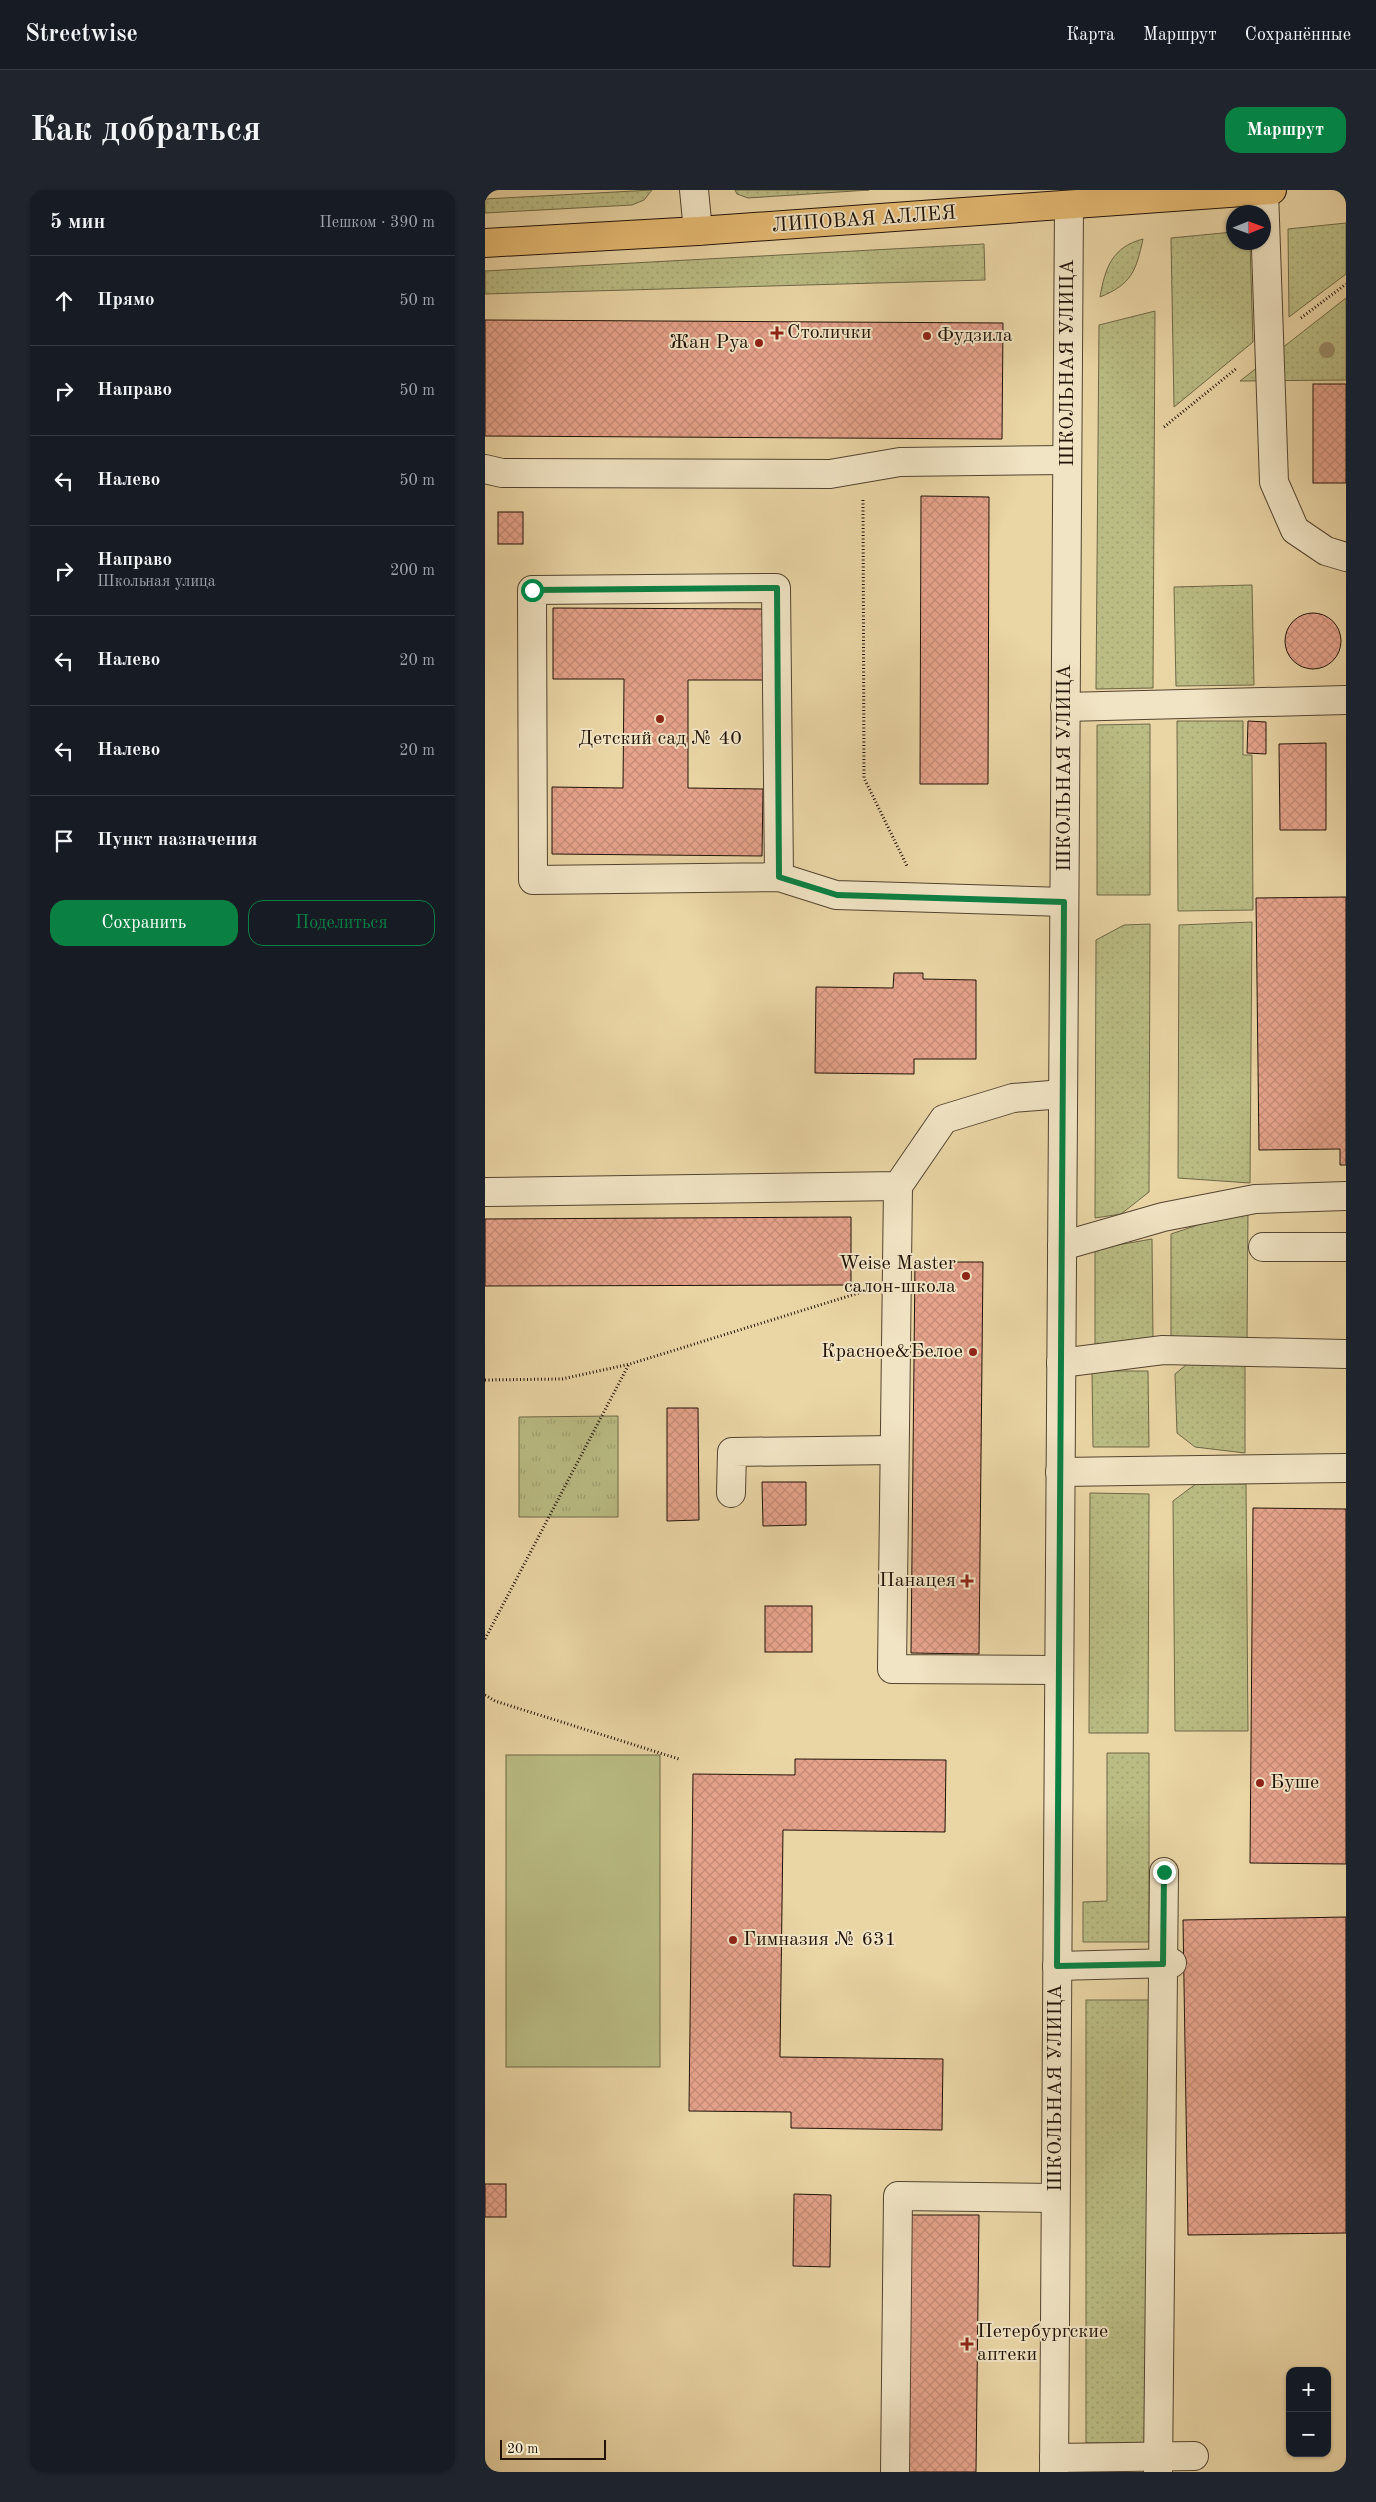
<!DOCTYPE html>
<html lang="ru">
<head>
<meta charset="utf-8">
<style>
	body { margin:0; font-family:"Old Standard TT",serif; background:#20242c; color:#f1f3f6 }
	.controls { position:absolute; right:15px; bottom:15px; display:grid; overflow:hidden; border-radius:10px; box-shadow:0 1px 4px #0004 }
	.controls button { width:45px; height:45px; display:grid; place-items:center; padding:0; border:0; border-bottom:1px solid #363941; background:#171b24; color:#f1f3f6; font:25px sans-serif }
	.compass { position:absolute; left:741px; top:15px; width:45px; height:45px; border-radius:50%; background:#171b24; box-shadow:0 1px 4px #0004; rotate:89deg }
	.scale { position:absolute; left:15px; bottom:12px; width:106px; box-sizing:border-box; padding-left:5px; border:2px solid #211309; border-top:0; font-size:14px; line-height:18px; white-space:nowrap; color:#211309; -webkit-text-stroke:4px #f1e4c4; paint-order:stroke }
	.stop { position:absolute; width:15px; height:15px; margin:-11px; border:4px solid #0b8043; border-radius:50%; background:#fff }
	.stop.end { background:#0b8043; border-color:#fff; box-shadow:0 1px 5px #0008 }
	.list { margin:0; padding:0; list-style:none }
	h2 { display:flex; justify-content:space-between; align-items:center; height:65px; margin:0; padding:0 20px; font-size:21px }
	h2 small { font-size:16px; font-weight:400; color:#9ea1a6 }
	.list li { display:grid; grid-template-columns:32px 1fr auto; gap:15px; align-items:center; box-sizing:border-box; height:90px; padding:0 20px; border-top:1px solid #363941 }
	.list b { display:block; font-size:19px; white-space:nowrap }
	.list p { margin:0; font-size:16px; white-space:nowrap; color:#9ea1a6 }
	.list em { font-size:16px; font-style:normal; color:#9ea1a6 }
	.actions { display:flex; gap:10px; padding:15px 20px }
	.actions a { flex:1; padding:11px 0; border:1px solid #0b8043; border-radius:15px; text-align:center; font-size:18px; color:#0b8043 }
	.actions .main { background:#0b8043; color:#fff }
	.icon { flex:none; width:28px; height:28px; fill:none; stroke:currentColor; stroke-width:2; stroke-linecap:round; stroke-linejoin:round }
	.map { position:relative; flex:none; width:861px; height:2282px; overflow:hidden; border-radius:15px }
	header { display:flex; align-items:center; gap:30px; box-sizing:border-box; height:70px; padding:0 25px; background:#171b24; border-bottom:1px solid #363941 }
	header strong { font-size:24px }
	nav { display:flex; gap:28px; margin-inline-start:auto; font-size:18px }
	.intro { display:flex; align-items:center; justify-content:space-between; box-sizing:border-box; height:120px; padding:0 30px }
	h1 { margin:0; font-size:35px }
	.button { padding:12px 22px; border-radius:15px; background:#0b8043; color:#fff; font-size:18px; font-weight:700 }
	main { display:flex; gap:30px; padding:0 30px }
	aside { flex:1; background:#171b24; border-radius:15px; box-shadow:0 1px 4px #0004 }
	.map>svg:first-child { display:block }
	.grass { fill:url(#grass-dots); stroke:#6e6846 }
	.park { fill:url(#park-tufts); stroke:#6e6846 }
	.pitch { fill:#babc84; stroke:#6e6846 }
	.building { fill:url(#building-cross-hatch); stroke:#211309 }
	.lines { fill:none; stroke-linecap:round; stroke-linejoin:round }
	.minor-casing { stroke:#534430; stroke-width:30 }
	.major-casing { stroke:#211309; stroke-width:30 }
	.path { stroke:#211309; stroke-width:3; stroke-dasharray:1 2.5; stroke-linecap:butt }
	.minor { stroke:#f1e4c4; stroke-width:28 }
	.major { stroke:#e5ba72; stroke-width:28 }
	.tree { fill:#998b67 }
	.route { stroke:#0b8043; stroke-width:6 }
	.poi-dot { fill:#8f2418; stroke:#f1e4c4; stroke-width:2 }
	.labels { text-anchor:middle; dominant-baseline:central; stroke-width:4; stroke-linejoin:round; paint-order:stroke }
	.street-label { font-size:20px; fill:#211309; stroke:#f1e4c4 }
	.poi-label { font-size:20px; fill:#211309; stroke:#f1e4c4; text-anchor:start }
</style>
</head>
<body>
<header>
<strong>Streetwise</strong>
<nav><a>Карта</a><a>Маршрут</a><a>Сохранённые</a></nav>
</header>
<div class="intro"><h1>Как добраться</h1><a class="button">Маршрут</a></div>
<main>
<aside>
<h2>5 мин<small>Пешком · 390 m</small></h2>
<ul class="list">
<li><svg class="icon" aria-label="ahead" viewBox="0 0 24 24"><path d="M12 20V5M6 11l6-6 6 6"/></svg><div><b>Прямо</b></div><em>50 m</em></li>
<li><svg class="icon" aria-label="right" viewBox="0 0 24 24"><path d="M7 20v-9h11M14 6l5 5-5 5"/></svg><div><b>Направо</b></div><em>50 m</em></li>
<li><svg class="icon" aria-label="left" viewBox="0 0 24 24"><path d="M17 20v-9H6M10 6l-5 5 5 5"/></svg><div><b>Налево</b></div><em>50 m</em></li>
<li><svg class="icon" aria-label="right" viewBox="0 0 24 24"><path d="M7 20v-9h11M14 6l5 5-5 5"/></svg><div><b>Направо</b><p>Школьная улица</p></div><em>200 m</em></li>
<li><svg class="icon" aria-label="left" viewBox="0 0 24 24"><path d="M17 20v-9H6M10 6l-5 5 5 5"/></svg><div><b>Налево</b></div><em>20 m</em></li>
<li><svg class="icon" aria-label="left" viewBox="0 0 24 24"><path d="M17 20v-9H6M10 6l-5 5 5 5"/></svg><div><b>Налево</b></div><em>20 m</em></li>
<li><svg class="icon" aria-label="arrive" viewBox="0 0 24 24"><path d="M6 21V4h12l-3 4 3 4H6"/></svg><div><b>Пункт назначения</b></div></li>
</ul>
<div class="actions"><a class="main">Сохранить</a><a>Поделиться</a></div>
</aside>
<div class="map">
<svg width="861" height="2282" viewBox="0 0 861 2282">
	<defs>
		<pattern id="grass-dots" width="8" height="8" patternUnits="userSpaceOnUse" patternTransform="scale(1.25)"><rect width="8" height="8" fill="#babc84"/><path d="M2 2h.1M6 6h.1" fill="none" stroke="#a0a171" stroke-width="1.8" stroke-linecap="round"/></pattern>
		<pattern id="park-tufts" width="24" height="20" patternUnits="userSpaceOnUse" patternTransform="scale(1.25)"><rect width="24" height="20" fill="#babc84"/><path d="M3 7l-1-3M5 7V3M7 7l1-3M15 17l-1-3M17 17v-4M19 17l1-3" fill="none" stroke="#a0a171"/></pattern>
		<pattern id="building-cross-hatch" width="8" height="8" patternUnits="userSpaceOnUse" patternTransform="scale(1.25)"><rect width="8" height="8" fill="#e6a38c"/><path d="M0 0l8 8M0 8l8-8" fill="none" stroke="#c58b77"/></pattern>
	</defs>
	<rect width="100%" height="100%" fill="#ead5a5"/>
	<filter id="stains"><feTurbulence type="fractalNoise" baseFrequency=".004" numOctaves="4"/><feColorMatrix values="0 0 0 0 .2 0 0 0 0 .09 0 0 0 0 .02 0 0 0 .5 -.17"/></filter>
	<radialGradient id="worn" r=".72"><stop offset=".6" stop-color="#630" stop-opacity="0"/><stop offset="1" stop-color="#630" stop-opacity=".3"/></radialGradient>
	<g class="grass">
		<path d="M167 0 159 10 147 15 0 23V9Z"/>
		<path d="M250 0H384L263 8 252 4Z"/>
		<path d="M861 33V84L804 127 803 39Z"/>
		<path d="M748 42V52L765 53 768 152 689 217 686 48Z"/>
		<path d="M658 49C651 81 647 94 615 107 620 78 627 57 658 49Z"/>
		<path d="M499 54 500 90 0 104V81Z"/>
		<path d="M861 108V190L755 191Z"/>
		<path d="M670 121 668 498 611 499 614 135Z"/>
		<path d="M767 395 769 495 691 496 689 397Z"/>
		<path d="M692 531H758V565H767L768 720 693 721Z"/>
		<path d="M665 534V705H612V535Z"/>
		<path d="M767 732 765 993 693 988 694 735Z"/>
		<path d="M665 734 664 1002 636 1024 610 1028 611 750 639 735Z"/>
		<path d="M763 1018 762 1155 686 1153V1044Z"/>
		<path d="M667 1049 668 1148 610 1158V1059Z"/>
		<path d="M707 1170 760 1171V1263L710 1257 692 1243 690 1184Z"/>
		<path d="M607 1181H663L664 1257H608Z"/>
		<path d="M712 1293 761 1294 763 1541H690L688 1311Z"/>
		<path d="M605 1303 664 1304 663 1543H604Z"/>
		<path d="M622 1563H664V1752H598V1712L622 1711Z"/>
		<rect x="601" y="1810" width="63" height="443"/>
	</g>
	<path class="park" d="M133 1226V1327H34V1227Z"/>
	<rect class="pitch" x="21" y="1565" width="154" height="312"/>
	<g class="building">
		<path d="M0 130 518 133 517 249 0 246Z"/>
		<rect x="828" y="194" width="33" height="99"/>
		<path d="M436 306 504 307 503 594H435Z"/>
		<rect x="13" y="322" width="25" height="32"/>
		<path d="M68 418 279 419V490H203V598L278 599 277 666 67 664V597L138 598 139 489H68Z"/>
		<circle cx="828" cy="451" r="28"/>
		<path d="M763 531 781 532V564L762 563Z"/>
		<path d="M841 553V640H795L794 554Z"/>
		<path d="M861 707V975H855V959L774 960 771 708Z"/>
		<path d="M409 783H438V789L491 790V869H429V884L330 883 331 797 408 798Z"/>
		<path d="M366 1027V1095L0 1096V1029Z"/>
		<path d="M430 1072H498L494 1464 426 1463Z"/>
		<path d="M182 1218H213L214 1330 182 1331Z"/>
		<path d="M277 1292H321V1335L278 1336Z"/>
		<path d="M768 1318 861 1319V1674L765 1673Z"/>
		<rect x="280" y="1416" width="47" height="46"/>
		<path d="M310 1569 461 1570 460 1642 298 1640 295 1867 458 1869 457 1940 306 1938V1922L204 1921 208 1584 310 1585Z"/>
		<path d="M861 1727V2043L703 2045 698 1730Z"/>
		<rect x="0" y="1994" width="21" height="33"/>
		<path d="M309 2004 346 2005 345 2077 308 2076Z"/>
		<path d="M426 2025H494L491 2282H423Z"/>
	</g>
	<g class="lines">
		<defs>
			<g id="minor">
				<path d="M209 0 213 41"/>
				<path d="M779 1 789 292 810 340 841 361 861 367"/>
				<path d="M0 279 17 283 345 284 415 272 582 270"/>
				<path d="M580 517 861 510"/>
				<path d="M294 687 291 398 47 400 48 690 294 687 351 705 579 712"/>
				<path d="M413 996 407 1479 574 1480"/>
				<path d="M0 1002 413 996 459 929 528 908 578 904"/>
				<path d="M577 1056 678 1027 770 1009 861 1006"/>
				<path d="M778 1057H861"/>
				<path d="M576 1173 678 1160 861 1164"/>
				<path d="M575 1282 861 1278"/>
				<path d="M246 1303 247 1262 409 1260"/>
				<path d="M572 1776 687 1773"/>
				<path d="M569 2268 709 2266"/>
				<path d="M410 2282 413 2006 570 2008"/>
				<path d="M569 2282 584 15"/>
				<path d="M673 2282 679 1682"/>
			</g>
			<path id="major" d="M0 53 213 41 787 0"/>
		</defs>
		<use href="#minor" class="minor-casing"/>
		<use href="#major" class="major-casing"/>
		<g class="path">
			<path d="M816 128 861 94"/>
			<path d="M679 237 752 178"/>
			<path d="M378 310 379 588 422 676"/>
			<path d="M0 1190 77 1189 145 1174 380 1101"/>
			<path d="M0 1449 144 1174"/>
			<path d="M0 1505 10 1511 194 1569"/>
		</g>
		<use href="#minor" class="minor"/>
		<use href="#major" class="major"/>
	</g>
	<circle class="tree" cx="842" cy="160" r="8"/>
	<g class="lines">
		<path class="route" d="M47 400 292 398 294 687 352 705 579 712 572 1776 678 1774 679 1682"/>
	</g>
	<g class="poi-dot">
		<path d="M289.5 135.5h5v5h5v5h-5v5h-5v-5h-5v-5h5z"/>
		<circle cx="442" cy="146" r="5"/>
		<circle cx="274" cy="153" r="5"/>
		<circle cx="175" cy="529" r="5"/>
		<circle cx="481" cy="1086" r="5"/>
		<circle cx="488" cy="1162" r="5"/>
		<path d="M479.5 1383.5h5v5h5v5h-5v5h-5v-5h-5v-5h5z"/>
		<circle cx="775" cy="1593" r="5"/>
		<circle cx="248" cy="1750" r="5"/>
		<path d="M479.5 2146.5h5v5h5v5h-5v5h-5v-5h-5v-5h5z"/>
	</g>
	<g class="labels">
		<g class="street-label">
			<text transform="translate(379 30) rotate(-4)">ЛИПОВАЯ АЛЛЕЯ</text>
			<text transform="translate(583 173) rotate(-90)">ШКОЛЬНАЯ УЛИЦА</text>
			<text transform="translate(580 578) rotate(-90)">ШКОЛЬНАЯ УЛИЦА</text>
			<text transform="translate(571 1898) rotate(-90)">ШКОЛЬНАЯ УЛИЦА</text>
		</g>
		<g class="poi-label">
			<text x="302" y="143">Столички</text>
			<text x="452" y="146">Фудзила</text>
			<text x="264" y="153" text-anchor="end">Жан Руа</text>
			<text x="175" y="549" text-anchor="middle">Детский сад № 40</text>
			<text x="471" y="1074" text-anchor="end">Weise Master<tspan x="471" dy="23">салон-школа</tspan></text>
			<text x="478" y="1162" text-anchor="end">Красное&amp;Белое</text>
			<text x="471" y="1391" text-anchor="end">Панацея</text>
			<text x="785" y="1593">Буше</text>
			<text x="258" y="1750">Гимназия № 631</text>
			<text x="492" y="2142">Петербургские<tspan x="492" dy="23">аптеки</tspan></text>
		</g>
	</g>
	<rect width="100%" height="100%" filter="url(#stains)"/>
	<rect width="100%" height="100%" fill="url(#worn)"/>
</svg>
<div class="controls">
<button>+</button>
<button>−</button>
</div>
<svg class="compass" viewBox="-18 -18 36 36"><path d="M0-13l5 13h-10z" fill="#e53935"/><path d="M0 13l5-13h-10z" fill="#9ea1a6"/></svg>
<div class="scale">20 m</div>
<div class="stop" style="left:47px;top:400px"></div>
<div class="stop end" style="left:679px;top:1682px"></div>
</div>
</main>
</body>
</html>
